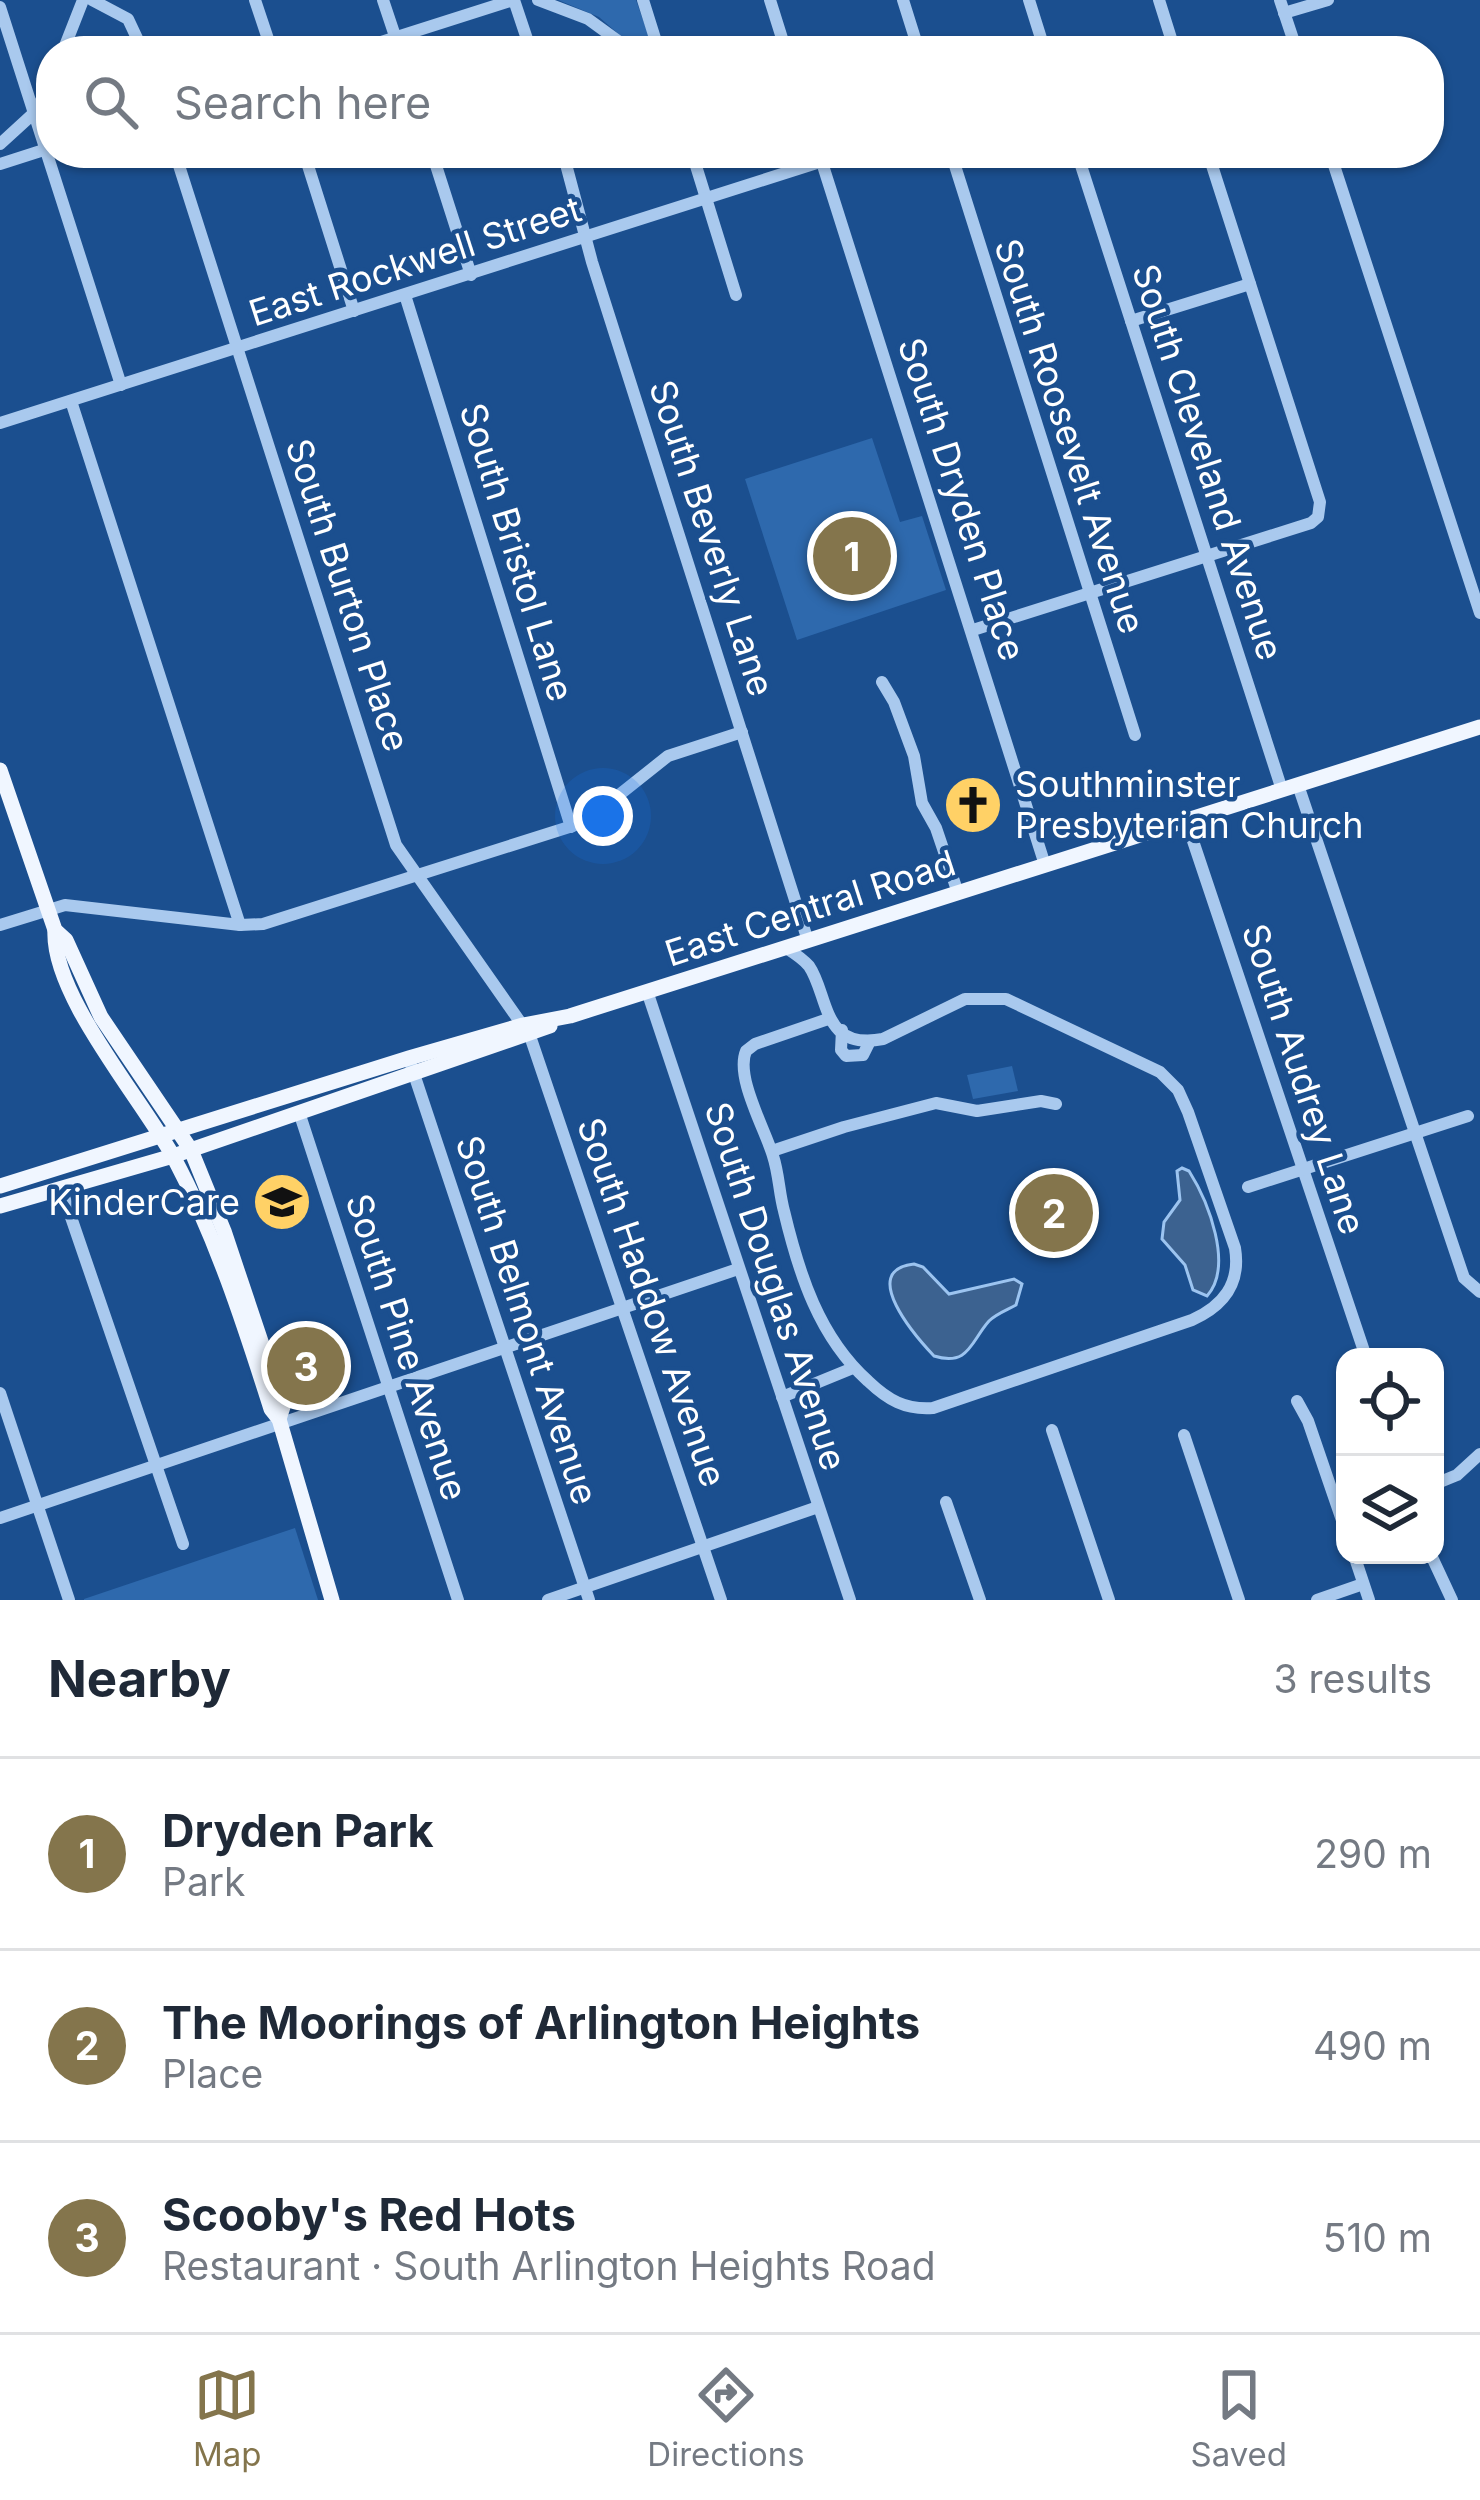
<!DOCTYPE html>
<html lang="en">
<head>
<meta charset="utf-8">
<style>
	body { margin:0; font-family:Inter,sans-serif; background:#f2f2f3; color:#1f2937 }
	.controls { position:absolute; right:36px; bottom:36px; display:grid; overflow:hidden; border-radius:24px; box-shadow:0 3px 9px #0004 }
	.controls button { width:108px; height:108px; display:grid; place-items:center; padding:0; border:0; border-bottom:3px solid #e0e1e3; background:#fff; color:#1f2937; font:60px sans-serif }
	.you { position:absolute; left:603px; top:816px; width:42px; height:42px; margin:-30px; border:9px solid #fff; border-radius:50%; background:#1a73e8; box-shadow:0 0 0 18px #1a73e833 }
	.badge { display:grid; place-items:center; width:78px; height:78px; border-radius:50%; background:#84754c; color:#fff; font-size:39px; font-weight:700 }
	.pin { position:absolute; translate:-50% -50%; border:6px solid #fff; box-shadow:0 3px 12px #0006 }
	.list { margin:0; padding:0; list-style:none }
	h2 { display:flex; justify-content:space-between; align-items:center; height:156px; margin:0; padding:0 48px; font-size:51px }
	h2 small { font-size:39px; font-weight:400; color:#747a83 }
	.list li { display:grid; grid-template-columns:78px 1fr auto; gap:36px; align-items:center; box-sizing:border-box; height:192px; padding:0 48px; border-top:3px solid #e0e1e3 }
	.list b { display:block; font-size:45px; white-space:nowrap }
	.list p { margin:0; font-size:39px; white-space:nowrap; color:#747a83 }
	.list em { font-size:39px; font-style:normal; color:#747a83 }
	.icon { flex:none; width:66px; height:66px; fill:none; stroke:currentColor; stroke-width:2; stroke-linecap:round; stroke-linejoin:round }
	.map { position:relative; flex:none; width:1480px; height:1600px; overflow:hidden }
	.search { position:absolute; background:#fff; box-shadow:0 3px 9px #0004; left:36px; right:36px; top:36px; height:132px; display:flex; align-items:center; gap:30px; box-sizing:border-box; padding:0 42px; border-radius:48px; color:#747a83; font-size:45px }
	.sheet { height:732px; background:#fff }
	nav { display:flex; justify-content:space-around; align-items:center; box-sizing:border-box; height:168px; border-top:3px solid #e0e1e3; background:#fff; font-size:33px; color:#747a83 }
	nav a { display:grid; justify-items:center; gap:6px }
	nav .on { color:#84754c }
	.map>svg:first-child { display:block }
	.green { fill:#2e69ad }
	.water { fill:#3c6290; stroke:#9cc4f0; stroke-width:3 }
	.lines { fill:none; stroke-linecap:round; stroke-linejoin:round }
	.minor { stroke:#a9c9ee; stroke-width:12 }
	.major { stroke:#f0f6ff; stroke-width:15 }
	.labels { text-anchor:middle; dominant-baseline:central; stroke-width:9; stroke-linejoin:round; paint-order:stroke }
	.street-label { font-size:36px; fill:#fff; stroke:#1b4f8f }
	.poi-label { font-size:36px; fill:#fff; stroke:#1b4f8f; text-anchor:start }
</style>
</head>
<body>
<div class="map">
<svg width="1480" height="1600" viewBox="0 0 1480 1600">
	<rect width="100%" height="100%" fill="#1b4f8f"/>
	<g class="green">
		<path d="M558 0H636L654 51H638L599 17Z"/>
		<path d="M872 438 900 522 922 516 946 590 797 640 745 479Z"/>
		<path d="M1012 1066 1018 1091 973 1099 967 1075Z"/>
		<path d="M295 1528 318 1600H84V1599Z"/>
	</g>
	<g class="water">
		<path d="M1182 1168 1189 1171C1208 1201 1234 1266 1207 1296L1193 1290 1185 1265 1162 1239 1164 1222 1180 1200 1177 1171Z"/>
		<path d="M914 1264 923 1267 949 1294 1014 1279 1022 1284 1016 1305C1007 1310 996 1314 989 1321 971 1341 969 1367 934 1356 917 1338 857 1270 914 1264Z"/>
	</g>
	<g class="lines">
		<g class="minor">
			<path d="M92 0 128 19 143 51"/>
			<path d="M255 0 272 51"/>
			<path d="M383 0 400 51"/>
			<path d="M514 0 531 51"/>
			<path d="M538 0 588 19 632 51"/>
			<path d="M643 0 659 51"/>
			<path d="M770 0 786 51"/>
			<path d="M903 0 919 51"/>
			<path d="M1029 0 1045 51"/>
			<path d="M1159 0 1175 51"/>
			<path d="M1280 0 1297 51"/>
			<path d="M0 7 121 385"/>
			<path d="M1284 13 1328 0"/>
			<path d="M63 51 83 0"/>
			<path d="M353 51 513 0"/>
			<path d="M0 144 34 113 51 83"/>
			<path d="M175 153 396 845 530 1036 721 1600"/>
			<path d="M304 153 354 311"/>
			<path d="M432 153 471 275"/>
			<path d="M563 153 592 262 808 941"/>
			<path d="M692 153 736 295"/>
			<path d="M819 153 1045 865"/>
			<path d="M951 153 1135 735"/>
			<path d="M1077 153 1282 790"/>
			<path d="M1330 153 1480 613"/>
			<path d="M0 164 50 148"/>
			<path d="M405 295 571 827"/>
			<path d="M1131 321 1250 284"/>
			<path d="M71 401 240 925"/>
			<path d="M0 423 848 153"/>
			<path d="M973 630 1311 523 1318 517 1320 502 1208 153"/>
			<path d="M882 682 894 702 914 756 922 803 936 828 958 893"/>
			<path d="M1298 785 1464 1278 1480 1292"/>
			<path d="M1186 820 1366 1357"/>
			<path d="M0 925 65 905 240 925 263 924 585 822 668 756 742 732"/>
			<path d="M786 948C794 953 803 959 809 966 829 995 821 1051 883 1039L965 999H1006L1160 1072 1178 1090 1188 1112 1235 1248C1241 1284 1223 1306 1192 1320L933 1408C905 1410 888 1400 868 1381 819 1337 799 1274 784 1211 779 1193 779 1174 773 1156 765 1129 735 1077 746 1051L755 1044 828 1019"/>
			<path d="M647 991 850 1600"/>
			<path d="M842 1030 841 1050 846 1056 863 1055 870 1041"/>
			<path d="M411 1065 589 1600"/>
			<path d="M299 1112 458 1600"/>
			<path d="M772 1151 844 1127 936 1103 977 1111 1041 1101 1056 1104"/>
			<path d="M1248 1187 1468 1116"/>
			<path d="M61 1188 183 1544"/>
			<path d="M0 1393 69 1600"/>
			<path d="M782 1397 853 1368"/>
			<path d="M1297 1401 1308 1421 1345 1529"/>
			<path d="M1052 1430 1109 1600"/>
			<path d="M1184 1435 1239 1600"/>
			<path d="M1435 1484 1457 1475 1480 1454"/>
			<path d="M946 1502 980 1600"/>
			<path d="M0 1518 738 1269"/>
			<path d="M1354 1555 1369 1600"/>
			<path d="M1431 1555 1452 1600"/>
			<path d="M548 1600 818 1507"/>
			<path d="M1317 1600 1363 1584"/>
		</g>
		<g class="major">
			<path d="M0 770 55 930 66 940 101 1017 191 1150 224 1231 283 1407 279 1419"/>
			<path d="M55 930C51 995 142 1099 174 1158 216 1237 244 1324 271 1409L279 1419 332 1600"/>
			<path d="M0 1186 409 1058 523 1025 570 1016 1480 727"/>
			<path d="M0 1206 173 1156 550 1026"/>
		</g>
	</g>
	<defs>
		<symbol id="church-disc" viewBox="-11 -11 22 22"><circle r="9.5" fill="#ffd166" stroke="#1b4f8f"/><path d="M-1.2-6h2.4v3.5h3.3v2.4h-3.3V6h-2.4V-.1h-3.3v-2.4h3.3Z" fill="#111"/></symbol>
		<symbol id="school-disc" viewBox="-11 -11 22 22"><circle r="9.5" fill="#ffd166" stroke="#1b4f8f"/><path d="M0-5L7-2L0 1L-7-2ZM-4 1L0 2.5L4 1V4Q0 6-4 4Z" fill="#111"/></symbol>
	</defs>
	<g fill-rule="evenodd">
		<use href="#church-disc" x="940" y="772" width="66" height="66"/>
		<use href="#school-disc" x="249" y="1169" width="66" height="66"/>
	</g>
	<g class="labels">
		<g class="street-label">
			<text transform="translate(415 261) rotate(-18)">East Rockwell Street</text>
			<text transform="translate(1070 436) rotate(72)">South Roosevelt Avenue</text>
			<text transform="translate(1208 462) rotate(72)">South Cleveland Avenue</text>
			<text transform="translate(962 499) rotate(72)">South Dryden Place</text>
			<text transform="translate(712 538) rotate(72)">South Beverly Lane</text>
			<text transform="translate(517 552) rotate(73)">South Bristol Lane</text>
			<text transform="translate(348 595) rotate(72)">South Burton Place</text>
			<text transform="translate(810 908) rotate(-18)">East Central Road</text>
			<text transform="translate(1304 1079) rotate(72)">South Audrey Lane</text>
			<text transform="translate(776 1286) rotate(72)">South Douglas Avenue</text>
			<text transform="translate(652 1302) rotate(71)">South Haddow Avenue</text>
			<text transform="translate(527 1320) rotate(72)">South Belmont Avenue</text>
			<text transform="translate(407 1347) rotate(72)">South Pine Avenue</text>
		</g>
		<g class="poi-label">
			<text x="1015" y="784">Southminster<tspan x="1015" dy="41">Presbyterian Church</tspan></text>
			<text x="240" y="1202" text-anchor="end">KinderCare</text>
		</g>
	</g>
</svg>
<div class="controls">
<button><svg class="icon" aria-label="locate" viewBox="0 0 24 24"><circle cx="12" cy="12" r="6"/><path d="M12 2v4M12 18v4M2 12h4M18 12h4"/></svg></button>
<button><svg class="icon" aria-label="layers" viewBox="0 0 24 24"><path d="M12 4l9 5-9 5-9-5zM3 14l9 5 9-5"/></svg></button>
</div>
<div class="you"></div>
<div class="pin badge" style="left:852px;top:556px">1</div>
<div class="pin badge" style="left:1054px;top:1213px">2</div>
<div class="pin badge" style="left:306px;top:1366px">3</div>
<div class="search"><svg class="icon" aria-label="search" viewBox="0 0 24 24"><circle cx="10" cy="10" r="6"/><path d="M15 15l6 6"/></svg>Search here</div>
</div>
<section class="sheet">
<h2>Nearby<small>3 results</small></h2>
<ul class="list">
<li><span class="badge">1</span><div><b>Dryden Park</b><p>Park</p></div><em>290 m</em></li>
<li><span class="badge">2</span><div><b>The Moorings of Arlington Heights</b><p>Place</p></div><em>490 m</em></li>
<li><span class="badge">3</span><div><b>Scooby's Red Hots</b><p>Restaurant · South Arlington Heights Road</p></div><em>510 m</em></li>
</ul>
</section>
<nav>
<a class="on"><svg class="icon" aria-label="map" viewBox="0 0 24 24"><path d="M3 6l6-2 6 2 6-2v14l-6 2-6-2-6 2zM9 4v14M15 6v14"/></svg>Map</a>
<a><svg class="icon" aria-label="directions" viewBox="0 0 24 24"><path d="M12 3l9 9-9 9-9-9zM9 14v-3h6M13 9l2 2-2 2"/></svg>Directions</a>
<a><svg class="icon" aria-label="saved" viewBox="0 0 24 24"><path d="M7 4h10v16l-5-4-5 4z"/></svg>Saved</a>
</nav>
</body>
</html>
